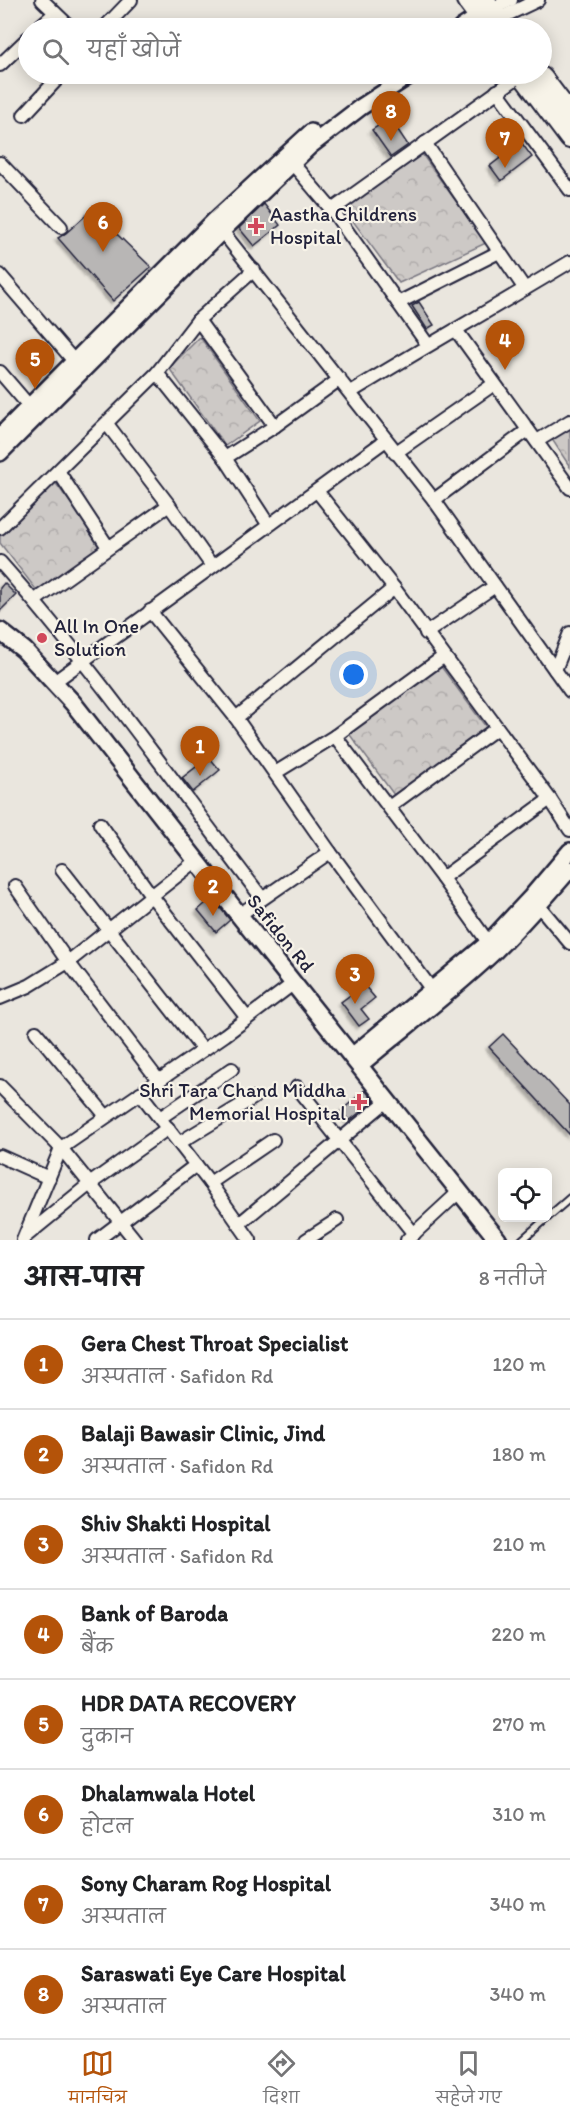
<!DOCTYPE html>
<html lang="hi">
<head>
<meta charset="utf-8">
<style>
	body { margin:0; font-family:Itim,"Playpen Sans Deva",sans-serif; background:#f2f2f2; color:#202124 }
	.controls { position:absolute; right:18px; bottom:18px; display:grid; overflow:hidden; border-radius:9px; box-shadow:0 3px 15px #0003 }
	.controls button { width:54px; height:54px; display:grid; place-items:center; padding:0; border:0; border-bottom:2px solid #e0e0e0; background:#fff; color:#202124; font:30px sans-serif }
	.you { position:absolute; left:354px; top:675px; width:21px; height:21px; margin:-15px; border:4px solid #fff; border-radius:50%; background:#1a73e8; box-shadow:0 0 0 9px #1a73e833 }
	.badge { display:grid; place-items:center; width:39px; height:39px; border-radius:50%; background:#b45309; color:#fff; font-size:20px; font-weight:700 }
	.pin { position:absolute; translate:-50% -50px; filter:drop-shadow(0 2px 3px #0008) }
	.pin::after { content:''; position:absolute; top:32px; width:21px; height:18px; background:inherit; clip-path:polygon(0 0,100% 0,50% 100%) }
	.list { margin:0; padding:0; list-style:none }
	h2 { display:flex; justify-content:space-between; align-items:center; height:78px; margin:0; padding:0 24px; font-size:26px }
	h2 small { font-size:20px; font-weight:400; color:#757577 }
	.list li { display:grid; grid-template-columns:39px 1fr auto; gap:18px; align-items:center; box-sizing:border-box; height:90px; padding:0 24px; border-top:2px solid #e0e0e0 }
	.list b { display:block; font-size:22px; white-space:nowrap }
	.list p { margin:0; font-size:20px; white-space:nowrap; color:#757577 }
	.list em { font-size:20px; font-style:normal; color:#757577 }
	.icon { flex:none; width:33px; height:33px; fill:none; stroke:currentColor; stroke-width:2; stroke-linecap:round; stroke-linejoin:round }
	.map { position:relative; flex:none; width:570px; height:1240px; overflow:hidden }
	.search { position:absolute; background:#fff; box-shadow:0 3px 15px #0003; left:18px; right:18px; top:18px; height:66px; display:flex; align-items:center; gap:15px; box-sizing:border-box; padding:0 21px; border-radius:33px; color:#757577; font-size:22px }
	.sheet { height:798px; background:#fff }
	nav { display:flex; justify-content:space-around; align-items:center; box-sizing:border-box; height:84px; border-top:2px solid #e0e0e0; background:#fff; font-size:16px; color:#757577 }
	nav a { display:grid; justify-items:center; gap:3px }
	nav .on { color:#b45309 }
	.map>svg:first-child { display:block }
	.park { fill:url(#park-crowns); stroke:#787680; stroke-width:1.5 }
	.building { fill:#b8b6b5; stroke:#22223b; stroke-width:1.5; filter:url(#shadow) }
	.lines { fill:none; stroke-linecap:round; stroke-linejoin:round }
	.service-casing { stroke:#22223b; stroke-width:10 }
	.minor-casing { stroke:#22223b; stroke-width:16 }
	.tertiary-casing { stroke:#22223b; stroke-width:20 }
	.secondary-casing { stroke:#22223b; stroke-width:21 }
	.trunk-casing { stroke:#22223b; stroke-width:24 }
	.service { stroke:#f7f3e8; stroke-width:6 }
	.minor { stroke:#f7f3e8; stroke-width:12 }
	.tertiary { stroke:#f7f3e8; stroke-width:15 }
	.secondary { stroke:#f7f3e8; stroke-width:16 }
	.trunk { stroke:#f7f3e8; stroke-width:20 }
	.poi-dot { fill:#d1495b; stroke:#f7f3e8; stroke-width:2 }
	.labels { text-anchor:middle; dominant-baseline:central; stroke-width:4.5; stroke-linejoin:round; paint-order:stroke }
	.poi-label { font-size:20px; fill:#22223b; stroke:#f7f3e8; text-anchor:start }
	.street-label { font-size:20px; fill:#22223b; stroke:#f7f3e8 }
</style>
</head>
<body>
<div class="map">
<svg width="570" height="1240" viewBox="0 0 570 1240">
	<defs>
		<pattern id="park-crowns" width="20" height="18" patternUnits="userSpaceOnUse" patternTransform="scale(1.5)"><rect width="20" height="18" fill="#cdc9c6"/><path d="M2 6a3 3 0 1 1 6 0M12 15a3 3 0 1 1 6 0" fill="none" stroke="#b0acab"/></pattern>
		<filter id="shadow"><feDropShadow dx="-3" dy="3" stdDeviation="1.5" flood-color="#0004"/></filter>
	</defs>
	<rect width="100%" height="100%" fill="#eae6de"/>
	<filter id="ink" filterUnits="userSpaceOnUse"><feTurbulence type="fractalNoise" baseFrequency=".0167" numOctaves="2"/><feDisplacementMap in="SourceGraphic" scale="12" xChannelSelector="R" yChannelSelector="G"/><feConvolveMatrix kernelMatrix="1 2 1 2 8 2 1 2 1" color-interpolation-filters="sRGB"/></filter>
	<g filter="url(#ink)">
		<g class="park">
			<path d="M422 154 486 243 399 283 344 209Z"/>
			<path d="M200 337 260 421 225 446 169 368Z"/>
			<path d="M570 414V467L546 430Z"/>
			<path d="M54 481 102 544 38 592 0 543V535Z"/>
			<path d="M434 657 486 727 394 795 342 724Z"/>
		</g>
		<g class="building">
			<path d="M390 118 408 145 391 157 372 130Z"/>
			<path d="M521 142 532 157 501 181 490 166Z"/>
			<path d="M264 204 280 225 254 246 239 228Z"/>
			<path d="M92 210 151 267 113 301 58 238 66 233Z"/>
			<path d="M419 302 434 325 427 329 412 306Z"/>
			<path d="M4 583 16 595 0 611V588Z"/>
			<path d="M209 757 220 770 193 792 182 778Z"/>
			<path d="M212 898 230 920 216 932 198 910Z"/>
			<path d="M364 985 375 998 361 1009 369 1019 359 1026 341 1002Z"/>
			<path d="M503 1034 570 1105V1135L489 1047Z"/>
			<path d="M365 1090 374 1101 349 1121 341 1111Z"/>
		</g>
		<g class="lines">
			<defs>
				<g id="service">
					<path d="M548 1217 570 1198"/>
					<path d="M522 1240 547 1218"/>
				</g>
				<g id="minor">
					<path d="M42 0 71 28"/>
					<path d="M491 9 511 0"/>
					<path d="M498 19 538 0"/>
					<path d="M38 28 55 13"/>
					<path d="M104 28 131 0"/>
					<path d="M0 65 28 38"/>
					<path d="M497 91 570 190"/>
					<path d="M24 115 62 74"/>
					<path d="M425 143 525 289"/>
					<path d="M287 157 332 210 428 345"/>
					<path d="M0 163 61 227"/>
					<path d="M332 210 522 74"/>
					<path d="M218 226 434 500 570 691"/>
					<path d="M0 275 80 368"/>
					<path d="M398 303 499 252"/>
					<path d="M198 320 275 426"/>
					<path d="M456 330 570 488"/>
					<path d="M0 372 30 407"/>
					<path d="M157 373 225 458 268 524"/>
					<path d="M351 392C423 348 497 306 570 262"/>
					<path d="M107 424 169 505 212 566"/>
					<path d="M537 441 570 421"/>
					<path d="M395 453 494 384"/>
					<path d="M225 458 275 426 340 379"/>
					<path d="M58 471 108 547"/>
					<path d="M317 491 394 588 550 799 570 830"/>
					<path d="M434 500 528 430"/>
					<path d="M0 528 157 373 198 320 254 270"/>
					<path d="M0 562C94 668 176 786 262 898"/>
					<path d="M34 601 169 505"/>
					<path d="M150 611 236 718 330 852 432 990"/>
					<path d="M426 633 495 586"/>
					<path d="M555 670 570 633"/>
					<path d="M54 682 386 440"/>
					<path d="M236 718 394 588"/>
					<path d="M335 736 442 878 493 949"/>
					<path d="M275 773 335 736 443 657"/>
					<path d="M389 807 497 728"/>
					<path d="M100 824 151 895 247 1018"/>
					<path d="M62 870 203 1050"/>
					<path d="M442 878 550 799"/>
					<path d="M15 886 68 962 159 1081"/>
					<path d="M534 900 570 943"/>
					<path d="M239 915 330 852"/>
					<path d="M0 998 29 986 68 962 197 860"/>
					<path d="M36 1032 106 1116"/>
					<path d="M0 1086 61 1148 135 1240"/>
					<path d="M297 1087 414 1234"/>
					<path d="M140 1093 210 1183 250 1240"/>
					<path d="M160 1118 232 1069"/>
					<path d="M179 1143 253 1098"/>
					<path d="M0 1156 49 1178"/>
					<path d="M210 1183 273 1140"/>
					<path d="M239 1224 388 1100"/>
					<path d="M26 1236 91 1183 168 1128"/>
					<path d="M23 1240 61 1148 225 1035 294 983"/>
					<path d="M97 1240 196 1165"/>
					<path d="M306 1240 337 1220"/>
					<path d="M407 1240 460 1191"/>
				</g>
				<g id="tertiary">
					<path d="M461 28 479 16"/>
					<path d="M0 436 214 221 311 132"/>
					<path d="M0 453 222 231 310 146 361 107 412 74"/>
					<path d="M352 1056 488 943 531 897 570 851"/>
					<path d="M360 1065C405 1027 453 991 496 950 522 924 546 897 570 869"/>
				</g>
				<path id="secondary" d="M0 631 24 650 73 703 239 915 498 1240"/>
				<g id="trunk">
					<path d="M467 0 488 28"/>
					<path d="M484 0 505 28"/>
					<path d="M522 74 570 138"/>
					<path d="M542 78 570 115"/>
				</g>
			</defs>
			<use href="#service" class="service-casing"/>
			<use href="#minor" class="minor-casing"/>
			<use href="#tertiary" class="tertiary-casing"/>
			<use href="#secondary" class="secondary-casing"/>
			<use href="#trunk" class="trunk-casing"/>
			<use href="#service" class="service"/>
			<use href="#minor" class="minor"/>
			<use href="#tertiary" class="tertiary"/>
			<use href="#secondary" class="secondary"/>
			<use href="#trunk" class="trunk"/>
		</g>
	</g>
	<g class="poi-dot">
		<path d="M253 217h6v6h6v6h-6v6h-6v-6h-6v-6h6z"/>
		<circle cx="42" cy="638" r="6"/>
		<path d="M356 1093h6v6h6v6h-6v6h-6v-6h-6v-6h6z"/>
	</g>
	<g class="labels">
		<g class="poi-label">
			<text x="270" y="214">Aastha Childrens<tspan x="270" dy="23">Hospital</tspan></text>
			<text x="54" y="626">All In One<tspan x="54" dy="23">Solution</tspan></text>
			<text x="346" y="1090" text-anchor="end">Shri Tara Chand Middha<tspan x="346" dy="23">Memorial Hospital</tspan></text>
		</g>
		<g class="street-label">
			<text transform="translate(281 933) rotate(51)">Safidon Rd</text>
		</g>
	</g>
</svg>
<div class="controls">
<button><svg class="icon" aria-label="locate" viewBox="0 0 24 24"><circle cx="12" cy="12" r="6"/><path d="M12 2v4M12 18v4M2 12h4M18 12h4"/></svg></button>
</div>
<div class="you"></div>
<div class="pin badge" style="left:200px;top:776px">1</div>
<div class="pin badge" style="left:213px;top:916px">2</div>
<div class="pin badge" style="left:355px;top:1004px">3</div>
<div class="pin badge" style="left:505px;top:370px">4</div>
<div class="pin badge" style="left:35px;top:389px">5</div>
<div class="pin badge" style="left:103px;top:252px">6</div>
<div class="pin badge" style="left:505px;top:168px">7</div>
<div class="pin badge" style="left:391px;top:141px">8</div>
<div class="search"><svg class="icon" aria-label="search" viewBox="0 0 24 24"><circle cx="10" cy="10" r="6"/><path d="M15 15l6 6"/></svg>यहाँ खोजें</div>
</div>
<section class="sheet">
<h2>आस-पास<small>8 नतीजे</small></h2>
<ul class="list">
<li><span class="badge">1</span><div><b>Gera Chest Throat Specialist</b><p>अस्पताल · Safidon Rd</p></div><em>120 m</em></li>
<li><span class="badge">2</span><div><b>Balaji Bawasir Clinic, Jind</b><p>अस्पताल · Safidon Rd</p></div><em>180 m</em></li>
<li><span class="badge">3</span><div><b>Shiv Shakti Hospital</b><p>अस्पताल · Safidon Rd</p></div><em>210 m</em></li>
<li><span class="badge">4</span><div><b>Bank of Baroda</b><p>बैंक</p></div><em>220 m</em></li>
<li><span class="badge">5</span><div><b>HDR DATA RECOVERY</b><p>दुकान</p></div><em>270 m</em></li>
<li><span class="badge">6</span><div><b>Dhalamwala Hotel</b><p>होटल</p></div><em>310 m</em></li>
<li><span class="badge">7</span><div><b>Sony Charam Rog Hospital</b><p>अस्पताल</p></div><em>340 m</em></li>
<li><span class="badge">8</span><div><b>Saraswati Eye Care Hospital</b><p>अस्पताल</p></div><em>340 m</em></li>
</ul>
</section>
<nav>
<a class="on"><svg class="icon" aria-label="map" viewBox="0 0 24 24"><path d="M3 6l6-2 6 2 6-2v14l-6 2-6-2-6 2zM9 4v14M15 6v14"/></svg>मानचित्र</a>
<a><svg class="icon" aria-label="directions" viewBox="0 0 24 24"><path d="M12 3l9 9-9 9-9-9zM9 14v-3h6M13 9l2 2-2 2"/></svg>दिशा</a>
<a><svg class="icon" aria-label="saved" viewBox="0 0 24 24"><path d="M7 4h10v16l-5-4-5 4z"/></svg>सहेजे गए</a>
</nav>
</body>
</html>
